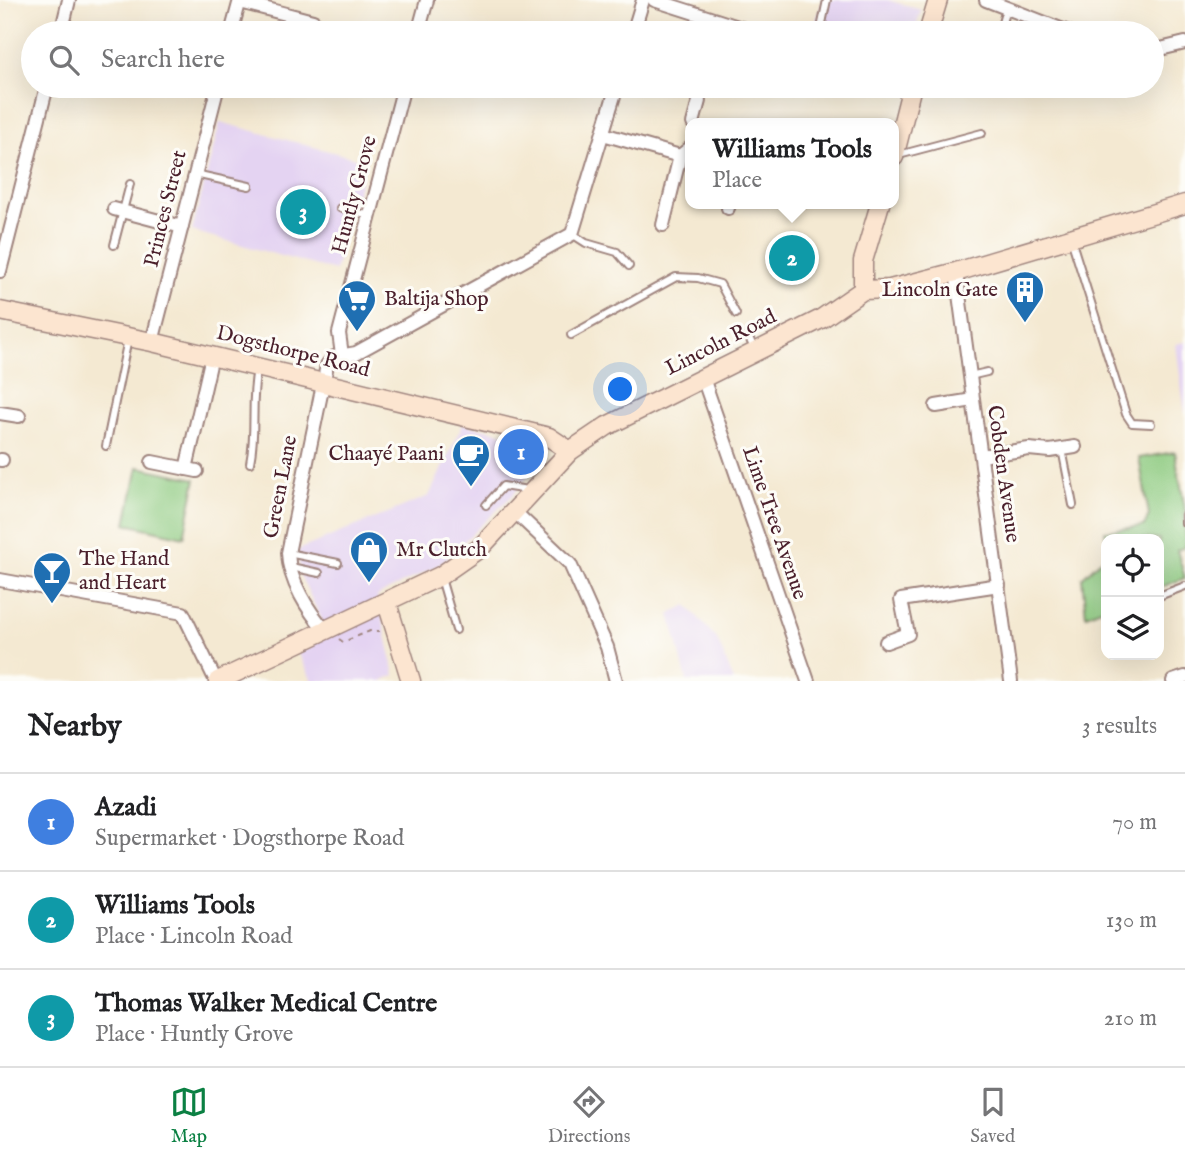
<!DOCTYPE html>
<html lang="en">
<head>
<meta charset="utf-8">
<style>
	body { margin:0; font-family:"IM FELL English",serif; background:#f6f6f6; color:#202124 }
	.controls { position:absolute; right:21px; bottom:21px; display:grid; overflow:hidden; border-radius:14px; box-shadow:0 7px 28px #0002 }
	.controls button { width:63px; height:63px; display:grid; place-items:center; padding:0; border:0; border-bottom:2px solid #e0e0e0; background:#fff; color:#202124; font:35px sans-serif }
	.you { position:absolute; left:621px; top:390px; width:24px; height:24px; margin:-18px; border:5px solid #fff; border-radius:50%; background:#1a73e8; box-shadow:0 0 0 10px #1a73e833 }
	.badge { display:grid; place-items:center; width:46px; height:46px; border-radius:50%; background:#0b8043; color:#fff; font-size:23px; font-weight:700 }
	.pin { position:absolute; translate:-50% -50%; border:4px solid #fff; box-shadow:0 2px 7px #0006 }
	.popup { position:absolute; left:685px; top:118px; width:214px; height:91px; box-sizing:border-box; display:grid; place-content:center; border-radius:14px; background:#fff; filter:drop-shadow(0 2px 5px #0005); font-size:23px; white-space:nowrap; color:#757577 }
	.popup b { font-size:26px; color:#202124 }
	.popup::after { content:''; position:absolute; left:50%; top:100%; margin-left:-14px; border:14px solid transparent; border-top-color:#fff }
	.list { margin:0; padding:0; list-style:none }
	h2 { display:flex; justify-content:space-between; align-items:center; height:91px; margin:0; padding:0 28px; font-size:30px }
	h2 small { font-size:23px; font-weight:400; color:#757577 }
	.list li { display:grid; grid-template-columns:46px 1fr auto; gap:21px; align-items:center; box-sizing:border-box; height:98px; padding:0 28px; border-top:2px solid #e0e0e0 }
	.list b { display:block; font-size:26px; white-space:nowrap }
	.list p { margin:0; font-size:23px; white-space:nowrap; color:#757577 }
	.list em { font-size:23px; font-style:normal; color:#757577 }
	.icon { flex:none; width:38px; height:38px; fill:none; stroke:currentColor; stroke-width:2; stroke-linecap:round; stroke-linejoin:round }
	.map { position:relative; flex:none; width:1185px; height:681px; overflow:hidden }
	.search { position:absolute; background:#fff; box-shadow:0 7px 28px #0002; left:21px; right:21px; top:21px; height:77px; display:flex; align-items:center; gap:18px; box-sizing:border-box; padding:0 24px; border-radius:38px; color:#757577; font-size:26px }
	.sheet { height:385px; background:#fff }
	nav { display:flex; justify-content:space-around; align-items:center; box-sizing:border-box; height:98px; border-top:2px solid #e0e0e0; background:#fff; font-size:19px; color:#757577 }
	nav a { display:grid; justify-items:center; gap:4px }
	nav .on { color:#0b8043 }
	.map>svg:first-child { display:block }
	.built { fill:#e4d3f2 }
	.green { fill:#8dca80; stroke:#6c7456; stroke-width:2 }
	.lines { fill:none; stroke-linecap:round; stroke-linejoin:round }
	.lane-casing { stroke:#9f847e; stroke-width:10 }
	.street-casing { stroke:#9f847e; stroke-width:16 }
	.secondary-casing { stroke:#9f847e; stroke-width:21 }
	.path { stroke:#9f847e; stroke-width:2; stroke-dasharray:5 5; stroke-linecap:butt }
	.lane { stroke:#fff; stroke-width:6 }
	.street { stroke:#fff; stroke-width:12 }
	.secondary { stroke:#fce5d0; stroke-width:18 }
	.labels { text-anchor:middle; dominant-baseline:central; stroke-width:6; stroke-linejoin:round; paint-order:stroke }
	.street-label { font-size:21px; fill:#4a1f2b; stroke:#fdfcf7 }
	.poi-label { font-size:21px; fill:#4a1f2b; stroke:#fdfcf7; text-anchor:start }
</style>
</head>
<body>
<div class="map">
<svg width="1185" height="681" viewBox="0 0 1185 681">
	<rect width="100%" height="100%" fill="#fdfcf7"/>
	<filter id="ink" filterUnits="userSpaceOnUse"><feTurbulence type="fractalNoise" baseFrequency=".0143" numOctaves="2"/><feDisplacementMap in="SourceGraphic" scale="14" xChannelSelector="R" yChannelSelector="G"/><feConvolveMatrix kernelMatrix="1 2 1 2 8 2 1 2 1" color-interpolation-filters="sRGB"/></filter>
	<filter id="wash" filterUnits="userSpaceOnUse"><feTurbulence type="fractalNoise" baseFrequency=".00686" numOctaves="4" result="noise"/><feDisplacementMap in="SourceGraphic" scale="28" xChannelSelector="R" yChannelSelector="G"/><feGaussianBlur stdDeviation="1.57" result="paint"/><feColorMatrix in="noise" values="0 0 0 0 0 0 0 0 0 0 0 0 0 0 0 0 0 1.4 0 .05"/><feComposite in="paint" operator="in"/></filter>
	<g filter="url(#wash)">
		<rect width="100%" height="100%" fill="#f4e9d2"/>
		<g class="built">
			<path d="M823 0H888L921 10 914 33H812Z"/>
			<path d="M220 122 366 161 335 271 192 231Z"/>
			<path d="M1185 342V415L1176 344Z"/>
			<path d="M463 424 535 440 541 444 534 468 514 494 439 565 377 596 395 675 381 681H312L298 653 312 647 322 620 300 575 298 550 429 496Z"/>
			<path d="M687 605 717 639 734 681H687L670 614Z"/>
		</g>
		<g class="green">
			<path d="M1175 452 1185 510V547L1177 550 1185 578 1159 588V539H1106L1105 531 1144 526 1149 515 1139 458Z"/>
			<path d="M138 467 196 479 184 537 126 524Z"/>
			<path d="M1106 555V607L1086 615 1082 578Z"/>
		</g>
	</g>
	<g filter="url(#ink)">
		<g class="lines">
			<defs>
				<g id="lane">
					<path d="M820 33 827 0"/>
					<path d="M999 33 1006 9"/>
					<path d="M895 156 982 133"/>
					<path d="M195 174 249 186"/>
					<path d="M340 208 370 216"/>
					<path d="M572 234 586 243 617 252 629 266"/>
					<path d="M1071 239 1126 414 1132 423 1151 424"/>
					<path d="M114 245 130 184"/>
					<path d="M571 335 676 277 698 278 720 284 736 314"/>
					<path d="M748 335 754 349"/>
					<path d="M970 376 987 372"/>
					<path d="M106 446 128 339"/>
					<path d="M1062 449 1073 505"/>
					<path d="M250 463C257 429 250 403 257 369"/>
					<path d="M486 505 503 486 528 490"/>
					<path d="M1185 515V523"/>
					<path d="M288 553 338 563"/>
					<path d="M291 567 319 573"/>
					<path d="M441 578 456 630"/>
					<path d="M1159 596 1185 586"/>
				</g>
				<g id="street">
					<path d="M654 0 757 33"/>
					<path d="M986 0 1071 33"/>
					<path d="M240 2 313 21"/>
					<path d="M61 33 69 0"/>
					<path d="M231 33 240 0"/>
					<path d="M418 33 427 0"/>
					<path d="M633 33 643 0"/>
					<path d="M1152 51 1185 43"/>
					<path d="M693 123 699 101"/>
					<path d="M603 134 680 156 690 148"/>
					<path d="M728 208 729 204"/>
					<path d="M114 209 182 227"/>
					<path d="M663 225 680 156"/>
					<path d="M0 271 47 86"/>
					<path d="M956 272 1011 681"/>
					<path d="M152 342 218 86"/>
					<path d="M342 355 339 333 404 86"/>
					<path d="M703 378 808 681"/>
					<path d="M936 406 973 400"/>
					<path d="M0 413 19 416"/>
					<path d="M981 456 1029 449 1050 451 1075 447"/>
					<path d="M0 460H2"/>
					<path d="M152 462 197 471"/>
					<path d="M186 469 212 356"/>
					<path d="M514 511 570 564 607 647 616 681"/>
					<path d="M0 580 183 613 216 681"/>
					<path d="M326 631C308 611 289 581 288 553L327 365 334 357 356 353 572 234 617 86"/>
					<path d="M886 642 908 634 901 600 999 585"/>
					<path d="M1173 681 1185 677"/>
				</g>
				<g id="secondary">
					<path d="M928 33 938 0"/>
					<path d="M894 157 912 86"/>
					<path d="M863 290V261L880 204"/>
					<path d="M0 311 152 342 549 437 570 451"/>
					<path d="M387 603 411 681"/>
					<path d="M218 681 440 576 480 548 570 451 607 426 821 319 863 290 890 289 956 272 1185 204"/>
				</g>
			</defs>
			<use href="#lane" class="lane-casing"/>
			<use href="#street" class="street-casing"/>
			<use href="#secondary" class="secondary-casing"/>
			<path class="path" d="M339 639 343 642 370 631H379"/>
			<use href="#lane" class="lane"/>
			<use href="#street" class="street"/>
			<use href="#secondary" class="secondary"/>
		</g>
	</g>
	<defs>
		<symbol id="building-pin" viewBox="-11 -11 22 30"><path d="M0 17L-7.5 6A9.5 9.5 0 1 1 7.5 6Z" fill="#1f6fb2" stroke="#fdfcf7"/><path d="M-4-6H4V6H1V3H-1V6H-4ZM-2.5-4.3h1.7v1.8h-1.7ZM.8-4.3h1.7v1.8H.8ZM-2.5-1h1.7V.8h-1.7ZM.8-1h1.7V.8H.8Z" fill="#fff"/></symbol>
		<symbol id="supermarket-pin" viewBox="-11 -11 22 30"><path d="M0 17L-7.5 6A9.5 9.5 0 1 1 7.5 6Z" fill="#1f6fb2" stroke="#fdfcf7"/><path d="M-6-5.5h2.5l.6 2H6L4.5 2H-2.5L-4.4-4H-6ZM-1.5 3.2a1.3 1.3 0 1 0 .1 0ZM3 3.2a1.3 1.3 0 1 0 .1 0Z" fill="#fff"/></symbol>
		<symbol id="cafe-pin" viewBox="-11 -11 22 30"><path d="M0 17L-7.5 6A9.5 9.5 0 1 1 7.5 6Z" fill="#1f6fb2" stroke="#fdfcf7"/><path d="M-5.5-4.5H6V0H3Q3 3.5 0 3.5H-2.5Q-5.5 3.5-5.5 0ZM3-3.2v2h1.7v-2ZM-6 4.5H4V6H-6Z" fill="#fff"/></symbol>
		<symbol id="shop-pin" viewBox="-11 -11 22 30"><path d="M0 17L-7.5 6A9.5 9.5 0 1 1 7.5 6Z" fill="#1f6fb2" stroke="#fdfcf7"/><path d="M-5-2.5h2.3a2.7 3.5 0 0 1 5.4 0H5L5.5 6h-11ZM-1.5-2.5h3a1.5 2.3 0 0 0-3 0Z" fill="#fff"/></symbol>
		<symbol id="bar-pin" viewBox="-11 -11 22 30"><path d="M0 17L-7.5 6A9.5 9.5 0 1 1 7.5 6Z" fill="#1f6fb2" stroke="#fdfcf7"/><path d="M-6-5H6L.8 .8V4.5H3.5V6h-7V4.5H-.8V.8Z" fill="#fff"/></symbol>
	</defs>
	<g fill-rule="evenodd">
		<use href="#building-pin" x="1003" y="268" width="44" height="60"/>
		<use href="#supermarket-pin" x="335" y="277" width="44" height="60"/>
		<use href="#cafe-pin" x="449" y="432" width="44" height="60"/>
		<use href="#shop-pin" x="347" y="528" width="44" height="60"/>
		<use href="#bar-pin" x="30" y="549" width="44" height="60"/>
	</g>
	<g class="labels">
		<g class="street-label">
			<text transform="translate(355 195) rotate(-75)">Huntly Grove</text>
			<text transform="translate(166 209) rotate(-76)">Princes Street</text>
			<text transform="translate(721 343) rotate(-27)">Lincoln Road</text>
			<text transform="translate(293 352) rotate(14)">Dogsthorpe Road</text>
			<text transform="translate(1003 474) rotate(82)">Cobden Avenue</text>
			<text transform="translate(281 487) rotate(-79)">Green Lane</text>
			<text transform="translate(774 523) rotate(71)">Lime Tree Avenue</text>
		</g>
		<g class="poi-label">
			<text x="998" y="290" text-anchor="end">Lincoln Gate</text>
			<text x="384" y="299">Baltija Shop</text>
			<text x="444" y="454" text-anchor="end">Chaayé Paani</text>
			<text x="396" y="550">Mr Clutch</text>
			<text x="79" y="559">The Hand<tspan x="79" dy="24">and Heart</tspan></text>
		</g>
	</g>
</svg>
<div class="controls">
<button><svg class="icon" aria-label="locate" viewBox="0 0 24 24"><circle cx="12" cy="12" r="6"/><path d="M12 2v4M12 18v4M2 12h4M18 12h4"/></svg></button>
<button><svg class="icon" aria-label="layers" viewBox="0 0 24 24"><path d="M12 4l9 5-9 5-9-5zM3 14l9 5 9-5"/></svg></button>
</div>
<div class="you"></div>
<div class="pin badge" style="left:521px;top:452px;background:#3f7fe0">1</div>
<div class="pin badge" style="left:792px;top:258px;background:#0f9aa8">2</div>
<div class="popup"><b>Williams Tools</b>Place</div>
<div class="pin badge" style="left:303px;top:212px;background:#0f9aa8">3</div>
<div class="search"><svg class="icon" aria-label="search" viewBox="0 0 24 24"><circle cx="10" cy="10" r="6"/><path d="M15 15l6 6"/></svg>Search here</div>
</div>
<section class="sheet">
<h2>Nearby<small>3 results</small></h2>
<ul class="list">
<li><span class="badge" style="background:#3f7fe0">1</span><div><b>Azadi</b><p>Supermarket · Dogsthorpe Road</p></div><em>70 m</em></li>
<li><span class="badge" style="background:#0f9aa8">2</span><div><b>Williams Tools</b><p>Place · Lincoln Road</p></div><em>130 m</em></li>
<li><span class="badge" style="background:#0f9aa8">3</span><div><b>Thomas Walker Medical Centre</b><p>Place · Huntly Grove</p></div><em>210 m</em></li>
</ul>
</section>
<nav>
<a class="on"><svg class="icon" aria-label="map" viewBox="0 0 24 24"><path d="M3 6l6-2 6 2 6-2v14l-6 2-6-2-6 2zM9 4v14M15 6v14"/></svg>Map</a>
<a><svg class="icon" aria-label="directions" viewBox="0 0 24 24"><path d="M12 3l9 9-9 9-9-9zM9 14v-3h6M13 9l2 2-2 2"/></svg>Directions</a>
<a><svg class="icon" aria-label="saved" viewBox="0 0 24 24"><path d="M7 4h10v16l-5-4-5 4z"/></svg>Saved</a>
</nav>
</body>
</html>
